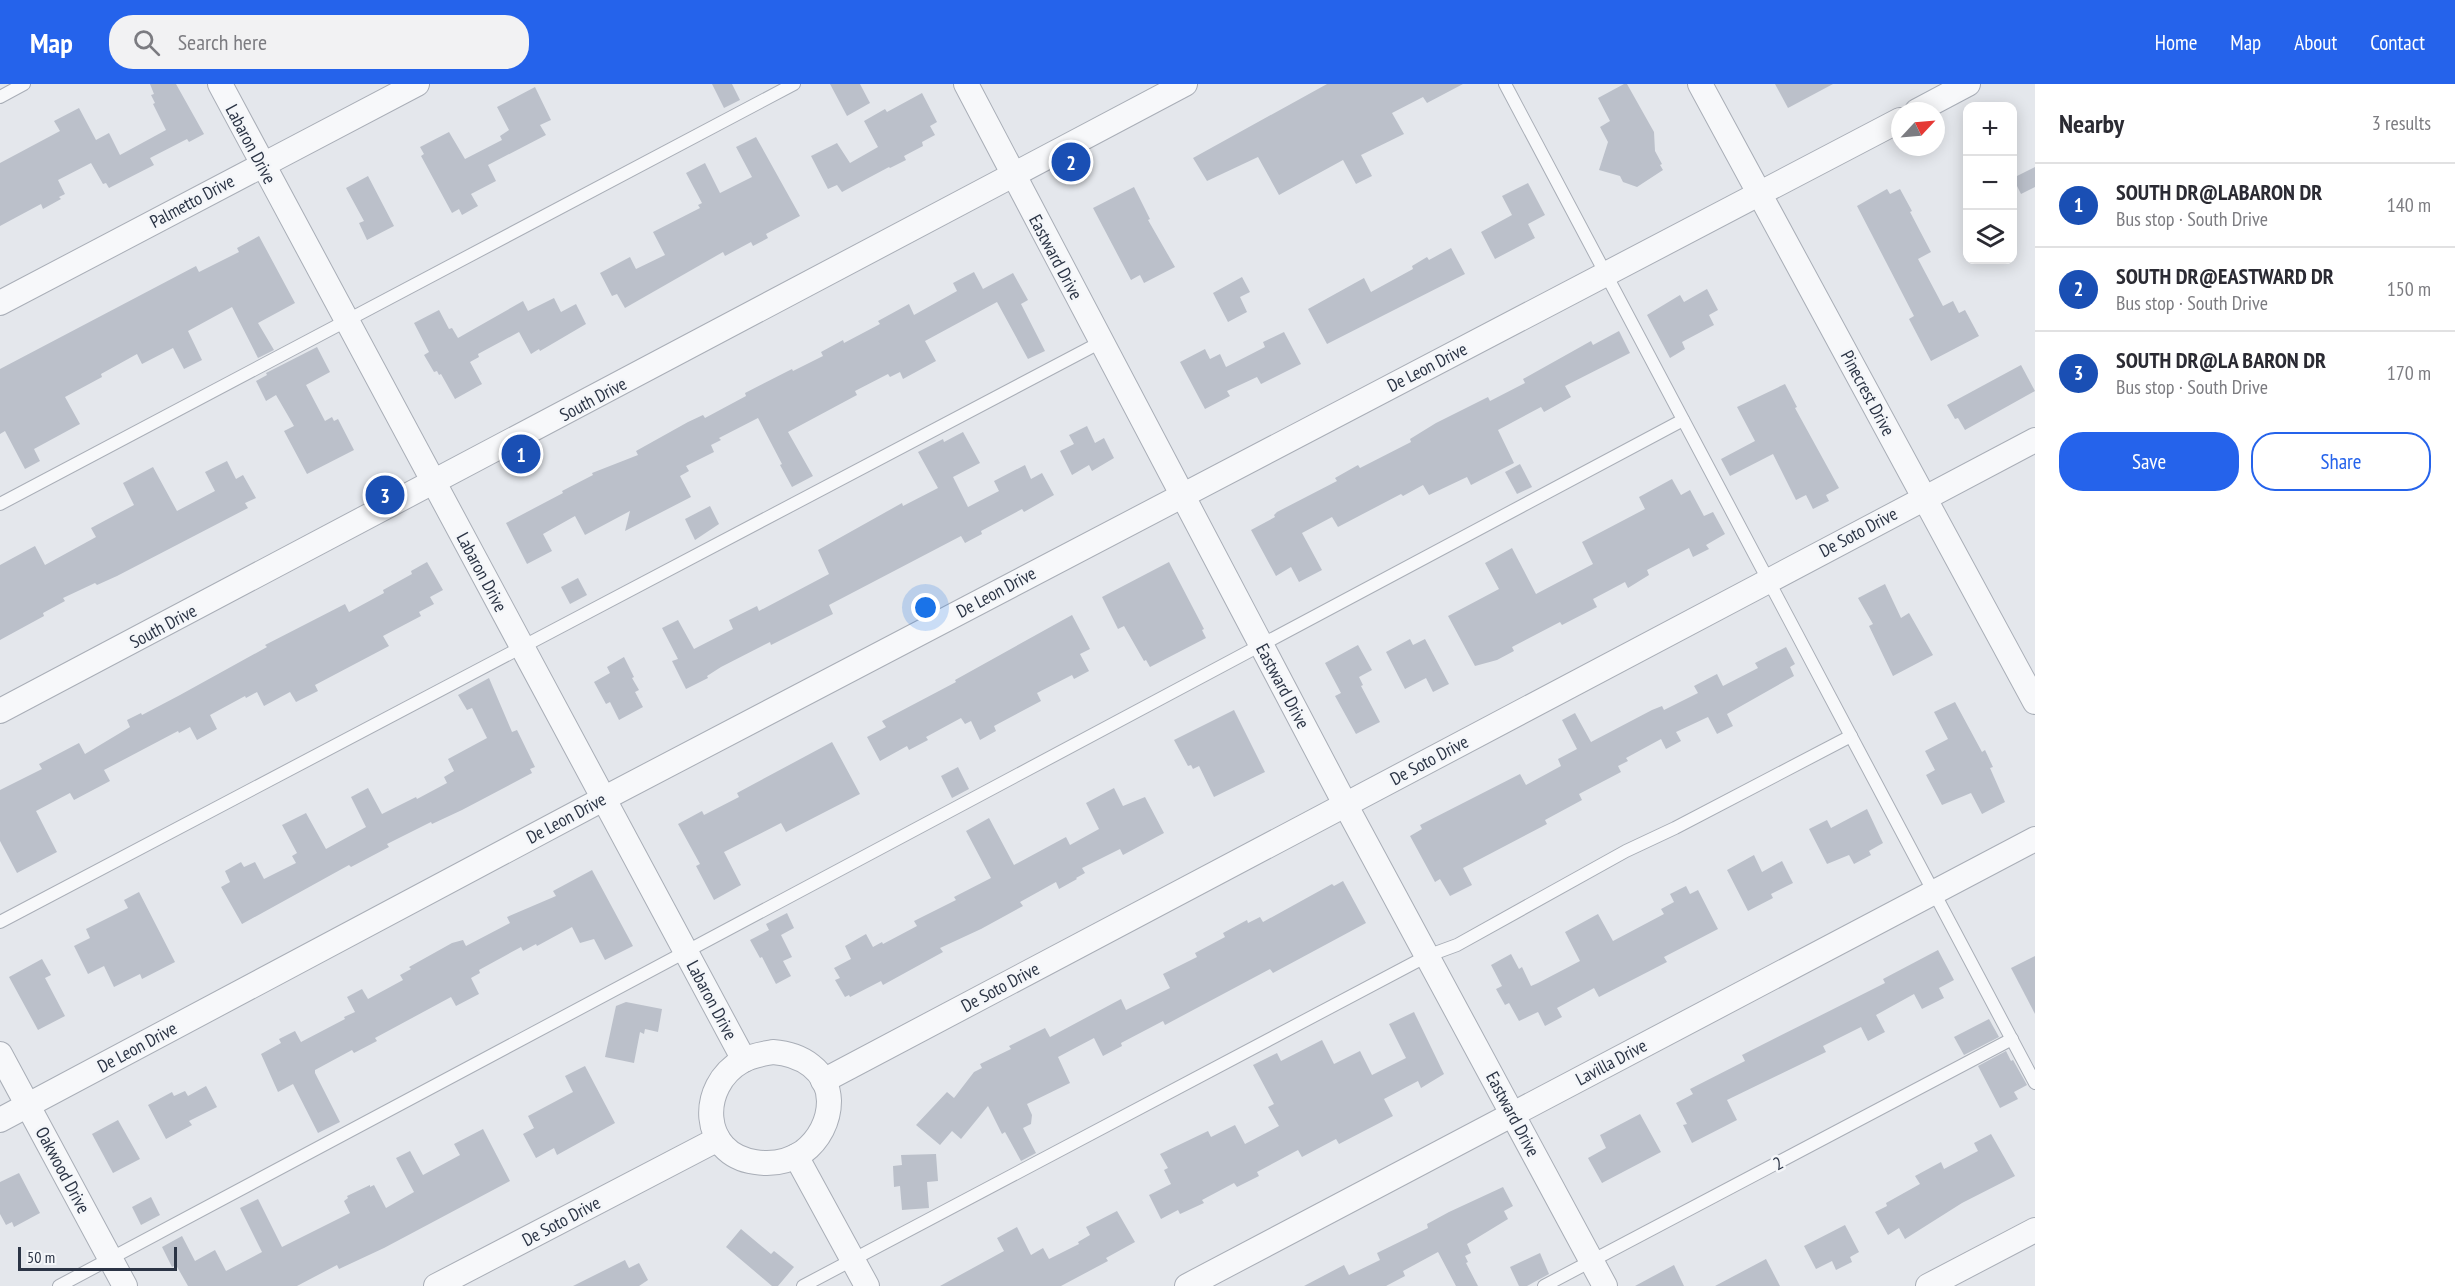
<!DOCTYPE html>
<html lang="en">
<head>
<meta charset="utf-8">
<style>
	body { margin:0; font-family:"PT Sans Narrow",sans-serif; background:#f2f2f3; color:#2b2b33 }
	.controls { position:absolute; right:18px; top:18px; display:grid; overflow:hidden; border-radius:12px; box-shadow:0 3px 15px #0003 }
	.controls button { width:54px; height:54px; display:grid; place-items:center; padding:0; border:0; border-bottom:2px solid #e1e1e2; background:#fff; color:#2b2b33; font:30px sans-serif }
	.compass { position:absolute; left:1891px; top:18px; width:54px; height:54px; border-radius:50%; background:#fff; box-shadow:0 3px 15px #0003; rotate:64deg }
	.scale { position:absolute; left:18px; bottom:15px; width:159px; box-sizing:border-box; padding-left:6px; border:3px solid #2b3445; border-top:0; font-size:16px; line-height:21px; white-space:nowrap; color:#2b3445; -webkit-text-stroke:4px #f4f6f9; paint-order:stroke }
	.you { position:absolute; left:926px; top:524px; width:21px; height:21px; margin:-15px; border:4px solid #fff; border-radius:50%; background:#1a73e8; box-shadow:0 0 0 9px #1a73e833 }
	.badge { display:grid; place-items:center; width:39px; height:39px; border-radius:50%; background:#2563eb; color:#fff; font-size:20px; font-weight:700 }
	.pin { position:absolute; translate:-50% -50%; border:3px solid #fff; box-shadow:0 2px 6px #0006 }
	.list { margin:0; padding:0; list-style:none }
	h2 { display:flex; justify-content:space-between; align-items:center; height:78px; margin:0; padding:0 24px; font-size:26px }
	h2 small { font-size:20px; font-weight:400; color:#7c7c81 }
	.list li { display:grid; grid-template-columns:39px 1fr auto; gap:18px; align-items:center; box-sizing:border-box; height:84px; padding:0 24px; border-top:2px solid #e1e1e2 }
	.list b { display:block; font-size:22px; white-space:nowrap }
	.list p { margin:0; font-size:20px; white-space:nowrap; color:#7c7c81 }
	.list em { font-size:20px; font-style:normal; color:#7c7c81 }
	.actions { display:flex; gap:12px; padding:18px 24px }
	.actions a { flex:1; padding:14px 0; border:2px solid #2563eb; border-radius:24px; text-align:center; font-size:21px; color:#2563eb }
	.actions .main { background:#2563eb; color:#fff }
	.icon { flex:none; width:33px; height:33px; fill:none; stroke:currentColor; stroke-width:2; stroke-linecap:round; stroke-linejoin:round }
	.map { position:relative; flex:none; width:2035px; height:1202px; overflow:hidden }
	header { display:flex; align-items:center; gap:36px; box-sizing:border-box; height:84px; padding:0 30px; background:#2563eb; color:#fff }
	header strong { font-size:28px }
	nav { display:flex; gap:33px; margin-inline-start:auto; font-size:21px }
	.search { width:420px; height:54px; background:#f2f2f3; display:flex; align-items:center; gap:15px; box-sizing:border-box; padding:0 21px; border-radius:24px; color:#7c7c81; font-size:22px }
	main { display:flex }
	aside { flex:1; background:#fff }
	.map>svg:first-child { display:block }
	.building { fill:#bbc0ca }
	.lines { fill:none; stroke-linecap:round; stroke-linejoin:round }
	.service-casing { stroke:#a9aeb7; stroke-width:14 }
	.minor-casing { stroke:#a9aeb7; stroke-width:26 }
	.service { stroke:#f7f8fa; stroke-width:12 }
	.minor { stroke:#f7f8fa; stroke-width:24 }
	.labels { text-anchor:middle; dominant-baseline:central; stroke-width:5; stroke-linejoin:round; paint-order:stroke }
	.street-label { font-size:18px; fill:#2b3445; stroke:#f4f6f9 }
</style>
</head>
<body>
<header>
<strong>Map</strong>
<div class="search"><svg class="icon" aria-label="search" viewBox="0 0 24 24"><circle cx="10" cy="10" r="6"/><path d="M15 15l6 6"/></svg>Search here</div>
<nav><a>Home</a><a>Map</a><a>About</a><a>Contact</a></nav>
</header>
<main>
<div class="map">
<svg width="2035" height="1202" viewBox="0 0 2035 1202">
	<rect width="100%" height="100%" fill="#e4e7ec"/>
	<g class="building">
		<path d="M150 0H176L204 50 189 58 187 55 150 74 154 81 109 104 106 99 103 100 91 79 58 96 65 110 59 113 61 115 43 125 41 120 0 142V79L60 47 54 37 79 24 96 56 109 49 120 71 166 46 153 20 155 19 151 11 154 10Z"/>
		<path d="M712 0H732L740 16 724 24Z"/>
		<path d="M830 0H860L870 19 847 32Z"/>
		<path d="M1327 0H1463L1427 19 1423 13 1392 29 1404 50 1361 71 1372 92 1356 100 1343 76 1279 111 1258 73 1207 97 1193 74Z"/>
		<path d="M1624 0H1627L1654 48 1655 67 1662 80 1660 81 1663 86 1637 103 1623 98 1620 92 1599 86 1608 58 1600 43 1610 37 1598 14Z"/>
		<path d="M1775 0H1833L1788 24Z"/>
		<path d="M535 3 551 36 540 41 546 51 488 81 496 97 471 110 478 122 462 131 459 125 452 129 421 72 424 70 420 63 449 48 465 75 502 56 500 52 509 46 497 23Z"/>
		<path d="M922 9 937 38 930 42 935 51 922 58 923 62 904 72 906 76 890 84 889 83 842 108 837 101 828 105 811 72 837 59 850 79 878 63 864 37 885 25 887 28Z"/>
		<path d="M756 53 800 132 766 150 768 154 753 162 751 158 725 172 723 168 625 224 617 210 612 212 600 189 630 173 636 185 665 171 653 148 700 124 698 121 702 119 686 89 705 79 720 109 752 93 736 63Z"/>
		<path d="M2035 83V103L2021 110 2013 94Z"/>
		<path d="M368 92 394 142 367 156 359 139 364 137 346 104Z"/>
		<path d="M1528 99 1545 131 1528 140 1535 154 1495 175 1481 148 1512 131 1502 112Z"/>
		<path d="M1134 103 1150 135 1148 136 1175 183 1144 199 1140 191 1131 196 1093 124Z"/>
		<path d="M1887 105 1890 110 1900 105 1912 127 1910 128 1931 168 1918 175 1943 222 1953 217 1959 229 1965 226 1979 252 1931 277 1909 235 1914 232 1857 122Z"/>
		<path d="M259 152 295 219 258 239 274 266 258 274 232 223 188 247 202 276 184 285 173 264 142 280 137 270 101 290 102 293 65 313 80 340 34 365 40 377 25 385 5 347 0 350V285L196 182 199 188 239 168 237 164Z"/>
		<path d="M1451 164 1465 190 1327 260 1308 225 1364 194 1371 208 1413 185 1412 182 1427 173 1429 176Z"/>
		<path d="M974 188 983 205 1013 189 1028 216 1021 220 1045 267 1028 275 997 218 925 257 936 277 903 295 900 288 890 293 888 290 855 307 857 311 788 348 813 392 792 403 780 381 782 380 758 334 719 354 721 356 711 361 714 368 686 382 689 387 680 392 691 413 625 447 630 427 585 451 575 432 543 450 552 467 527 480 506 439 563 409 562 407 593 391 592 389 638 371 636 367 688 338 703 331 705 334 746 312 745 309 792 285 793 287 823 272 821 268 843 256 844 259 880 240 878 237 909 220 914 231 957 207 953 199Z"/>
		<path d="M1242 193 1250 208 1240 213 1247 228 1228 238 1213 209Z"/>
		<path d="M1707 205 1718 226 1709 231 1714 241 1682 258 1685 265 1670 274 1647 231 1680 211 1684 218Z"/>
		<path d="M554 214 561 228 576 220 586 240 540 267 539 265 531 270 519 248 478 270 479 273 470 278 482 300 455 315 441 290 439 291 437 287 434 288 424 271 429 268 414 239 439 226 449 245 452 244 458 254 523 217 528 227Z"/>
		<path d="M1619 247 1630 269 1565 302 1571 313 1544 328 1541 323 1498 346 1514 379 1471 401 1467 393 1429 411 1423 401 1403 412 1401 410 1338 443 1332 433 1302 449 1322 486 1299 498 1291 483 1276 492 1251 446 1275 433 1274 431 1277 428 1337 397 1335 394 1358 381 1360 384 1411 358 1410 355 1436 339 1488 313 1490 317 1525 299 1523 295 1591 257 1593 261Z"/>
		<path d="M1284 248 1301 280 1261 300 1257 293 1227 307 1230 312 1205 325 1180 278 1205 265 1210 275 1220 270 1226 283 1265 263 1263 258Z"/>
		<path d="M317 263 330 288 306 301 325 337 332 333 334 337 338 335 354 366 307 390 284 347 294 342 276 311 266 317 256 297 267 291 266 289Z"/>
		<path d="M2021 281 2035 307 1965 346 1958 334 1955 335 1947 321Z"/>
		<path d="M1785 300 1797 323 1795 324 1839 404 1826 411 1829 417 1813 425 1806 411 1796 416 1773 370 1730 392 1721 375 1755 357 1737 323Z"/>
		<path d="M1087 342 1095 359 1104 354 1114 374 1092 387 1089 381 1072 391 1060 367 1074 360 1069 351Z"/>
		<path d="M963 348 980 379 953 393 968 423 999 407 994 397 1025 381 1031 395 1042 389 1054 411 1024 428 1022 425 981 447 982 450 965 459 961 452 829 521 833 530 771 561 770 558 721 583 707 592 708 594 686 605 672 577 678 575 662 544 678 536 694 565 733 545 729 536 757 522 759 527 829 490 818 466 902 419 903 422 938 404 918 368 943 355 944 358Z"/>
		<path d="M227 377 236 395 243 391 256 414 245 419 248 424 117 492 97 501 95 499 63 514 65 517 43 529 44 532 0 556V481L35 462 45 481 96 453 91 444 134 421 123 399 153 383 177 427 215 407 205 388Z"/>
		<path d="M1520 380 1532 403 1517 410 1505 388Z"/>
		<path d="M1672 395 1681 411 1690 406 1704 432 1713 428 1725 450 1706 461 1709 465 1693 473 1689 464 1647 486 1649 491 1628 504 1625 498 1593 515 1597 523 1562 541 1560 538 1512 563 1514 567 1497 576 1475 582 1448 532 1499 505 1485 479 1512 464 1536 510 1593 480 1582 458 1645 425 1639 413Z"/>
		<path d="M710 422 719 440 695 456 685 435Z"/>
		<path d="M427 478 443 506 430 513 434 520 419 528 421 532 383 552 389 562 315 601 318 607 296 618 290 608 264 622 257 608 246 614 245 612 210 631 217 645 197 656 190 643 179 649 178 647 104 686 110 697 74 716 70 709 36 727 57 768 17 789 0 757V706L42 685 39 680 79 659 85 670 130 643 127 636 141 629 142 631 180 611 267 563 265 561 345 520 349 528 384 509 383 506 412 490 411 487Z"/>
		<path d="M1169 478 1204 545 1202 546 1206 554 1150 583 1146 576 1144 577 1124 542 1118 545 1102 513Z"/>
		<path d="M578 494 587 511 570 520 561 503Z"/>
		<path d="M1885 500 1901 534 1909 529 1933 571 1893 592 1869 542 1873 540 1858 514Z"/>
		<path d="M1072 531 1090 565 1080 570 1089 587 1074 595 1072 591 1037 609 1041 617 994 642 996 647 980 656 971 637 965 640 961 634 926 653 928 656 909 666 907 662 880 677 867 653 886 643 882 637 956 598 955 596Z"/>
		<path d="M1410 555 1413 561 1425 555 1449 600 1433 608 1426 594 1405 605 1386 568Z"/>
		<path d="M1358 561 1372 586 1359 593 1363 601 1361 602 1380 638 1356 650 1335 612 1341 609 1325 579Z"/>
		<path d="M1786 563 1795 580 1790 583 1794 592 1727 630 1733 642 1717 650 1708 633 1676 648 1681 657 1666 665 1661 655 1626 674 1628 677 1618 682 1621 688 1579 710 1582 716 1545 736 1547 740 1463 784 1472 801 1450 812 1440 795 1435 798 1410 752 1422 745 1420 741 1520 690 1526 701 1561 682 1558 675 1577 665 1562 636 1575 629 1591 658 1652 626 1662 622 1664 626 1698 609 1694 602 1717 590 1723 602 1758 584 1755 579Z"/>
		<path d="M624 573 634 593 632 594 639 606 635 608 643 623 619 636 610 618 606 620 594 598 610 589 607 583Z"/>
		<path d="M489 594 512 648 517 646 535 683 530 685 532 689 462 726 432 740 431 738 387 760 389 763 351 783 349 781 242 840 221 803 230 798 225 787 241 778 244 783 255 778 264 795 296 779 292 772 297 769 282 741 306 729 326 765 366 743 351 713 368 704 382 730 416 713 417 715 447 699 444 693 454 687 448 675 487 654 472 624 467 626 458 611Z"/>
		<path d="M1955 618 1982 668 1985 666 1993 683 1990 684 2005 718 1982 730 1971 709 1942 721 1926 691 1935 686 1925 667 1948 655 1934 628Z"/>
		<path d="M1234 626 1265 688 1214 713 1199 682 1193 685 1191 681 1188 682 1174 656Z"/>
		<path d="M832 658 860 710 786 748 781 739 724 768 741 801 714 816 696 782 700 780 678 740 702 727 704 731 739 713 737 709Z"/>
		<path d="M958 683 969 705 952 714 941 692Z"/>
		<path d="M1114 704 1123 722 1145 713 1164 749 1123 771 1120 765 1082 784 1085 789 1076 794 1077 795 1059 805 1056 798 1020 818 1023 822 981 845 940 864 943 868 883 901 881 897 850 913 849 911 845 913 835 896 840 894 834 884 851 875 845 862 866 850 873 863 882 858 883 860 917 842 914 837 956 816 954 813 991 794 966 747 989 734 1014 781 1066 753 1070 761 1099 745 1086 719Z"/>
		<path d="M1867 725 1883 759 1869 767 1871 771 1854 780 1849 771 1827 780 1809 745 1827 736 1831 744Z"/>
		<path d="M1754 771 1762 788 1782 777 1793 799 1771 810 1773 814 1748 827 1727 786Z"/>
		<path d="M592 786 633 862 605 876 594 855 580 859 572 843 537 862 536 860 523 867 521 863 479 886 480 889 471 894 479 910 456 922 451 913 375 954 377 957 354 969 352 966 315 986V989L340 1038 318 1049 293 1000 278 1008 261 970 281 959 279 955 295 947 301 958 345 935 344 933 355 928 347 913 362 905 368 915 403 896 400 891 411 885 409 883 452 859 463 856 466 862 510 839 507 833 556 812 553 807Z"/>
		<path d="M1343 797 1366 839 1273 889 1270 885 1165 941 1163 937 1121 959 1122 962 1103 972 1094 954 1058 973 1070 999 1027 1020 1032 1031 1031 1040 1023 1044 1036 1069 1021 1077 1005 1048 1002 1050 988 1022 961 1055 952 1047 940 1061 916 1041 947 1008 954 1014 974 988 982 984 980 980 1011 965 1009 962 1045 944 1050 953 1121 915 1126 926 1170 904 1163 890 1197 873 1195 869 1225 853 1223 849 1247 836 1248 839 1260 833 1263 838 1332 800 1334 802Z"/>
		<path d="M1686 802 1690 810 1698 806 1718 845 1664 873 1667 878 1599 913 1594 904 1557 924 1562 933 1545 942 1538 928 1519 937 1509 919 1505 921 1496 905 1502 902 1491 881 1511 870 1519 885 1522 883 1531 902 1538 899 1580 877 1565 848 1598 830 1613 857 1664 830 1661 825 1674 818 1670 810Z"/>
		<path d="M139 808 175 878 142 895 140 890 114 903 104 882 88 890 74 862 90 854 86 845 128 824 124 816Z"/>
		<path d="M787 829 794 844 781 851 792 873 783 877 791 892 776 900 762 873 760 874 750 856 769 846 766 840Z"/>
		<path d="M1938 866 1954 896 1939 904 1944 914 1922 925 1914 910 1876 931 1885 948 1868 957 1861 943 1823 962 1826 968 1727 1016 1737 1036 1692 1059 1683 1041 1687 1040 1676 1019 1693 1010 1690 1005 1745 977 1742 971 1885 899 1883 895Z"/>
		<path d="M2035 872V930L2011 884Z"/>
		<path d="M42 875 51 891 45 894 65 932 38 946 9 893Z"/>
		<path d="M626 918 662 925 658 948 645 945 644 950 640 948 634 979 605 973 616 922Z"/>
		<path d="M1414 928 1444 990 1421 1004 1418 997 1384 1015 1393 1032 1339 1060 1336 1055 1302 1073 1298 1066 1257 1088 1259 1092 1237 1103 1234 1099 1202 1116 1204 1119 1180 1130 1178 1126 1161 1135 1149 1111 1171 1100 1164 1086 1168 1084 1160 1070 1208 1047 1211 1053 1235 1041 1245 1060 1279 1042 1268 1023 1274 1020 1253 981 1277 969 1281 977 1322 956 1334 980 1360 967 1372 991 1406 974 1389 940Z"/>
		<path d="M1989 935 1999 953 1964 971 1954 953Z"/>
		<path d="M2006 967 2011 977 2013 976 2027 1001 2014 1008 2018 1015 2000 1024 1978 982Z"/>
		<path d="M585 982 615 1039 557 1071 554 1064 536 1074 523 1050 534 1044 528 1032 573 1008 565 992Z"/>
		<path d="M206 1002 217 1023 189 1037 192 1041 166 1055 148 1021 172 1008 174 1012 185 1007 188 1012Z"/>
		<path d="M1640 1030 1661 1068 1602 1099 1588 1074 1606 1064 1600 1051Z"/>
		<path d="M118 1036 140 1075 113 1089 92 1050Z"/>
		<path d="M483 1045 510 1097 384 1164 339 1185 337 1181 297 1202H188L176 1181 172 1183 162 1163 182 1152 195 1177 215 1166 226 1187 262 1168 240 1124 258 1115 282 1163 350 1129 344 1117 348 1114 347 1112 370 1101V1103L374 1101 386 1124 414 1108 396 1074 410 1067 423 1091 460 1071 454 1060Z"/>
		<path d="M1991 1050 2015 1092 1962 1119 1905 1155 1899 1144 1888 1151 1875 1128 1887 1122 1886 1119 1920 1100 1915 1092 1941 1078 1944 1085 1978 1067 1974 1059Z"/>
		<path d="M936 1070 938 1097 927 1098 929 1124 902 1126 900 1102 894 1103 893 1082 902 1081 901 1071Z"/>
		<path d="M19 1089 40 1129 14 1143 12 1138 6 1141 0 1130V1098Z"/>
		<path d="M1503 1103 1513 1122 1504 1127 1508 1135 1467 1160 1471 1169 1465 1172 1468 1178 1466 1179 1478 1202H1456L1438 1168 1403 1187 1405 1192 1386 1202H1304L1344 1181 1349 1191 1380 1176 1377 1169 1428 1144 1427 1140 1449 1128Z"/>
		<path d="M151 1113 160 1131 141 1141 132 1123Z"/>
		<path d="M1117 1127 1135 1158 1106 1174 1108 1177 1061 1202H940L1004 1167 997 1154 1017 1143 1031 1171 1043 1164 1049 1175 1079 1160 1078 1158 1090 1151 1086 1143Z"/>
		<path d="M1845 1141 1859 1168 1850 1173 1852 1178 1836 1186 1832 1177 1816 1185 1804 1162Z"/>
		<path d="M741 1145 771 1170 774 1167 794 1183 778 1202H772L726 1163Z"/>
		<path d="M1540 1169 1549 1190 1527 1202H1519L1510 1183Z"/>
		<path d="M1766 1175 1780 1202H1715Z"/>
		<path d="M625 1176 629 1184 639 1179 648 1196 639 1202H573Z"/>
		<path d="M1674 1181 1684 1202H1635Z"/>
	</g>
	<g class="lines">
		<defs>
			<g id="service">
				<path d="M1505 0 2035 999"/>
				<path d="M0 13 24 0"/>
				<path d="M0 420 794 0"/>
				<path d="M0 838 1101 258"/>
				<path d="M59 1202 1683 336"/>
				<path d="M803 1202 1427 872 1457 861 1626 767 1675 744 1851 652"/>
				<path d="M1544 1202 2012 955"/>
			</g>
			<g id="minor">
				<path d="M220 0 744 976"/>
				<path d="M966 0 1345 720 1605 1202"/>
				<path d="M1700 0 2035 618"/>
				<path d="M1917 27 1968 0"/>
				<path d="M0 219 417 0"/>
				<path d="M0 627 1185 0"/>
				<path d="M773 968C801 970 828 986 829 1017 829 1037 819 1056 803 1068 788 1078 773 1081 755 1078 700 1070 698 1002 742 977 752 971 763 970 773 968Z"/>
				<path d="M0 970 125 1202"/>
				<path d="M823 997 2035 356"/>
				<path d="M0 1036 603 715 1900 36"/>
				<path d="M796 1072 867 1202"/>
				<path d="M436 1202 718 1055"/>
				<path d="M1187 1202 2035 755"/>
				<path d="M1928 1202 2035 1146"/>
			</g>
		</defs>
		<use href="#service" class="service-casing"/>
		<use href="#minor" class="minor-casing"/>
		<use href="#service" class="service"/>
		<use href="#minor" class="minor"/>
	</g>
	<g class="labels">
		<g class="street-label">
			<text transform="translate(251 60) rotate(62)">Labaron Drive</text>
			<text transform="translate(192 117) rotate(-28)">Palmetto Drive</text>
			<text transform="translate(1056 173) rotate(62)">Eastward Drive</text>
			<text transform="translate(1427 283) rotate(-27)">De Leon Drive</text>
			<text transform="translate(1868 309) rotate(62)">Pinecrest Drive</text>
			<text transform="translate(593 315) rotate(-28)">South Drive</text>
			<text transform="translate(1858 448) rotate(-28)">De Soto Drive</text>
			<text transform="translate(482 488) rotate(62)">Labaron Drive</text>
			<text transform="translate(996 508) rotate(-28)">De Leon Drive</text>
			<text transform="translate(163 542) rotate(-28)">South Drive</text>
			<text transform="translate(1283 602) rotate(62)">Eastward Drive</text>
			<text transform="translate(1429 676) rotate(-28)">De Soto Drive</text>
			<text transform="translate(566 734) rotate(-28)">De Leon Drive</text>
			<text transform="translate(1000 903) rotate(-28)">De Soto Drive</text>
			<text transform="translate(712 916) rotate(62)">Labaron Drive</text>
			<text transform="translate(137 963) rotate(-28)">De Leon Drive</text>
			<text transform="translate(1611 978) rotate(-28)">Lavilla Drive</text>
			<text transform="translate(1513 1030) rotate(62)">Eastward Drive</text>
			<text transform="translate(1778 1079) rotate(-28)">2</text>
			<text transform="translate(63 1086) rotate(62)">Oakwood Drive</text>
			<text transform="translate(561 1137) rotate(-28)">De Soto Drive</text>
		</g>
	</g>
</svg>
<div class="controls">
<button>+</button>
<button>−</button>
<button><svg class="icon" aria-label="layers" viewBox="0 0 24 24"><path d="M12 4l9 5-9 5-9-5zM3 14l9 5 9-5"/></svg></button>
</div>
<svg class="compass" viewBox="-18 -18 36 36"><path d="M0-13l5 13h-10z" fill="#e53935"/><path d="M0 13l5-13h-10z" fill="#7c7c81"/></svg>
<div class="scale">50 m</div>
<div class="you"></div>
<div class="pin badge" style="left:521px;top:370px;background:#1a4fb4">1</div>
<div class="pin badge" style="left:1071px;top:78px;background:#1a4fb4">2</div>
<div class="pin badge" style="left:385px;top:411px;background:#1a4fb4">3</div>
</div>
<aside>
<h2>Nearby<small>3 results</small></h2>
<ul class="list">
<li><span class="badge" style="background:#1a4fb4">1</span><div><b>SOUTH DR@LABARON DR</b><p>Bus stop · South Drive</p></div><em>140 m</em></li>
<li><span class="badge" style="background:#1a4fb4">2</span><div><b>SOUTH DR@EASTWARD DR</b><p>Bus stop · South Drive</p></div><em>150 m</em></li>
<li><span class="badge" style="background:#1a4fb4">3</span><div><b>SOUTH DR@LA BARON DR</b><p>Bus stop · South Drive</p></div><em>170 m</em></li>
</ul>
<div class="actions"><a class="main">Save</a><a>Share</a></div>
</aside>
</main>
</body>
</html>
